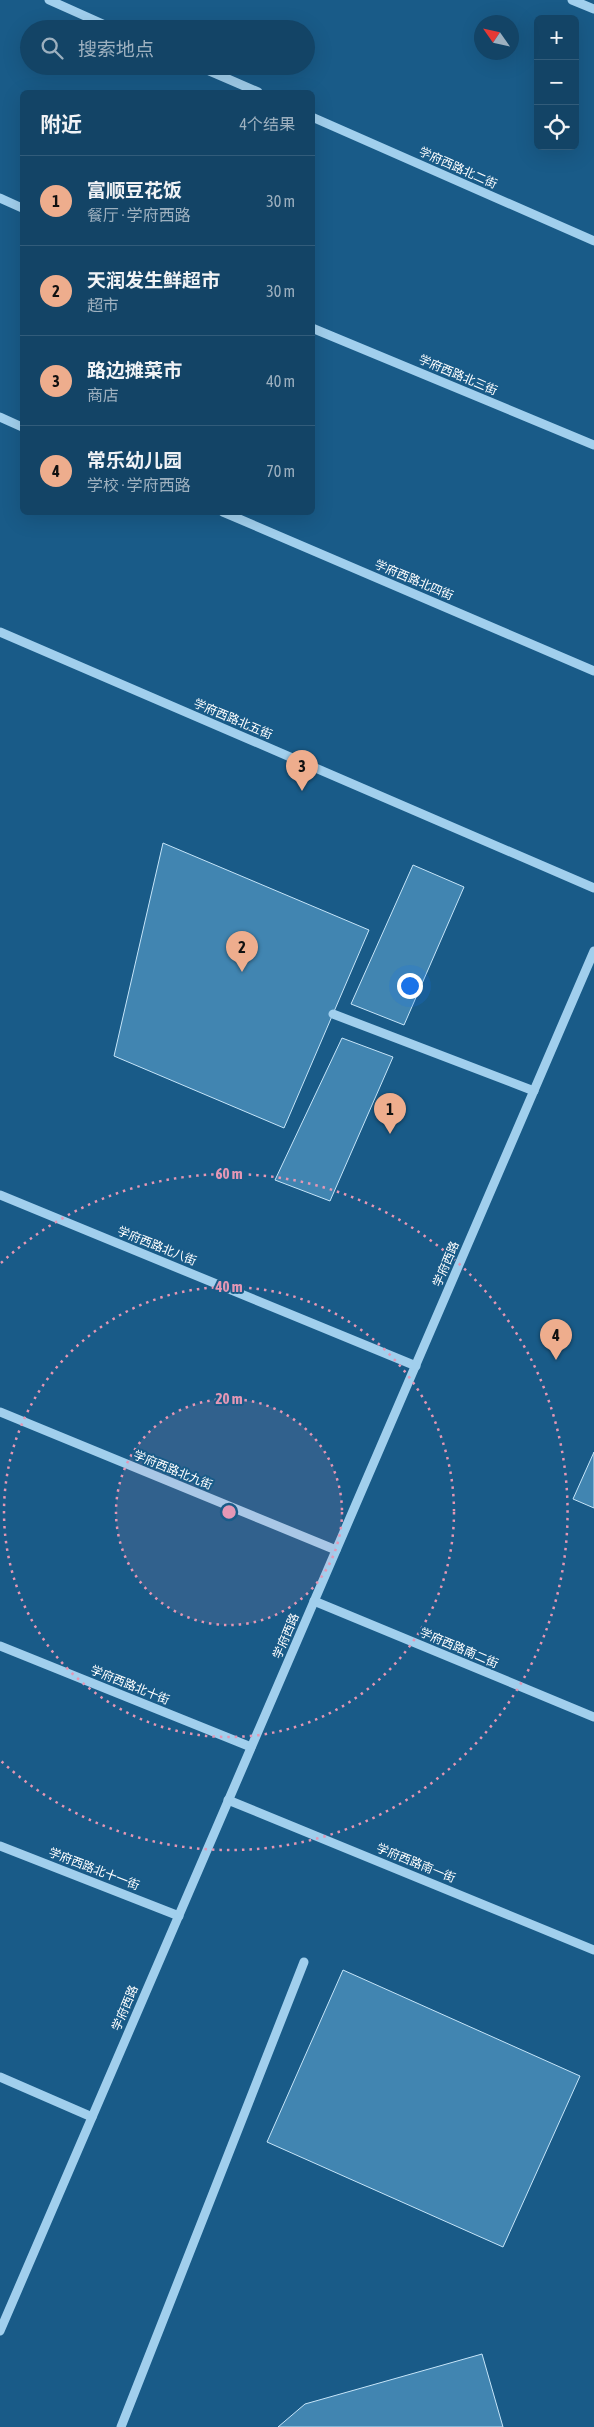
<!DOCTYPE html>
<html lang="zh">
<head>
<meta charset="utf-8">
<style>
	body { margin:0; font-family:"Asap Condensed","Noto Sans SC",sans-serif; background:#204e6f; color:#f1f3f6 }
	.controls { position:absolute; right:15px; top:15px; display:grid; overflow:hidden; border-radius:8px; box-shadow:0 5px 20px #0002 }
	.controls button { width:45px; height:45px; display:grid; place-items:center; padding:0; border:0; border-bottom:1px solid #325c7a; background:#134466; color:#f1f3f6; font:25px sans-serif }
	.compass { position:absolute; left:474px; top:15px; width:45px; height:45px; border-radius:50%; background:#134466; box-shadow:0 5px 20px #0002; rotate:304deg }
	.you { position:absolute; left:409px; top:985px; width:18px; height:18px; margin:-12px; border:4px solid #fff; border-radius:50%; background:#1a73e8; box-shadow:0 0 0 8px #1a73e833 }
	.badge { display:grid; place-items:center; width:32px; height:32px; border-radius:50%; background:#eead8d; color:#111; font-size:16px; font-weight:700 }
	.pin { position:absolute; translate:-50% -41px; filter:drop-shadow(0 1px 2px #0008) }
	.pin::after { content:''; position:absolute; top:26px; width:18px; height:15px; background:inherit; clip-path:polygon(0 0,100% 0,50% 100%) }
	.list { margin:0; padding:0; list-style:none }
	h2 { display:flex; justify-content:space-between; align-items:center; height:65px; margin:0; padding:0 20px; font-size:21px }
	h2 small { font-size:16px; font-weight:400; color:#9db0bf }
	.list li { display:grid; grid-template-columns:32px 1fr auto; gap:15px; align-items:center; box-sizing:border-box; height:90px; padding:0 20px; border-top:1px solid #325c7a }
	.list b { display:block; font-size:19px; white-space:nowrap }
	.list p { margin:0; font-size:16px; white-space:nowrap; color:#9db0bf }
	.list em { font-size:16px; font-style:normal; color:#9db0bf }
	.icon { flex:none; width:28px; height:28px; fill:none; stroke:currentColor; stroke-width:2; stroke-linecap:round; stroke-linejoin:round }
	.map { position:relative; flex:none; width:594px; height:2427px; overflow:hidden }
	.search { position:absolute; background:#134466; box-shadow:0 5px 20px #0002; left:20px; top:20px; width:295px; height:55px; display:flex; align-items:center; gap:12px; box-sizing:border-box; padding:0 18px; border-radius:28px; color:#9db0bf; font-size:19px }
	.panel { position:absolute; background:#134466; box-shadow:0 5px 20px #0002; left:20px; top:90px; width:295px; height:425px; border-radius:8px }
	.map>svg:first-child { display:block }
	.building { fill:#4185b1; stroke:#c6e5f9 }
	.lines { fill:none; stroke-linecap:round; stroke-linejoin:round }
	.minor { stroke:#a1cfed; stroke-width:9 }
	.ring { fill:none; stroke:#e497b5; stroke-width:2.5; stroke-dasharray:2.5 5 }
	.labels { text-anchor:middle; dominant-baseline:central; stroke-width:4; stroke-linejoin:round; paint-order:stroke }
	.street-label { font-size:12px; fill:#fff; stroke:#195b88 }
	.centre { fill:#e497b5; stroke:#195b88; stroke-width:2.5 }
	.ring-label { font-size:15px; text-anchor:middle; font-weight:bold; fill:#e497b5; stroke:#195b88; stroke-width:4; stroke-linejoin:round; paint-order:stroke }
</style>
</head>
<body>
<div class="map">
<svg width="594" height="2427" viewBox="0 0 594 2427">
	<rect width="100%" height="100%" fill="#195b88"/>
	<g class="building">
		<path d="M163 843 369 930 284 1128 114 1056Z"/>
		<path d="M413 865 464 887 404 1025 351 1004Z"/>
		<path d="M342 1038 393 1057 330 1201 275 1180Z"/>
		<path d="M594 1452V1508L573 1499Z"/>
		<path d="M343 1970 580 2076 503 2247 267 2142Z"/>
		<path d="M482 2354 503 2427H278L305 2404Z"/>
	</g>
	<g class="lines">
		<g class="minor">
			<path d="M49 0 114 29"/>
			<path d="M572 0 594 9"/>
			<path d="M198 66 258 92"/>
			<path d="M312 117 594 241"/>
			<path d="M0 198 22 208"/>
			<path d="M312 328 594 445"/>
			<path d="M0 417 22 427"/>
			<path d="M223 512 594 671"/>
			<path d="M0 632 594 888"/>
			<path d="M333 1014 534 1091"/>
			<path d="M0 1195 416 1366"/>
			<path d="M0 1412 336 1550"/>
			<path d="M314 1601 594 1717"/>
			<path d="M0 1646 251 1747"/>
			<path d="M228 1800 594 1950"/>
			<path d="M0 1846 179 1916"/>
			<path d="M0 2077 92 2117"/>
			<path d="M0 2331 594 951"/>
			<path d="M121 2427 304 1962"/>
		</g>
	</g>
	<circle cx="229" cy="1512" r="113" fill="#e497b5" fill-opacity=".12"/>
	<g class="ring">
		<circle cx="229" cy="1512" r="113"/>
		<circle cx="229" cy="1512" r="225"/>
		<path d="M1 1263A338 338 0 1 1 1 1761"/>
	</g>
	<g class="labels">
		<g class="street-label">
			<text transform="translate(458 168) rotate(24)">学府西路北二街</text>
			<text transform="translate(458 375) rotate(23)">学府西路北三街</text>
			<text transform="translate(414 580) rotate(23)">学府西路北四街</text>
			<text transform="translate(233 719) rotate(23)">学府西路北五街</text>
			<text transform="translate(157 1246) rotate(22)">学府西路北八街</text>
			<text transform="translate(446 1264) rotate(-67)">学府西路</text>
			<text transform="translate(173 1470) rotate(22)">学府西路北九街</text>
			<text transform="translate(286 1636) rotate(-67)">学府西路</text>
			<text transform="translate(459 1648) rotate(23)">学府西路南二街</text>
			<text transform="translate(130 1685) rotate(22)">学府西路北十街</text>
			<text transform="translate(416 1863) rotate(22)">学府西路南一街</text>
			<text transform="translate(94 1869) rotate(21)">学府西路北十一街</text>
			<text transform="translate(125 2008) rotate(-67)">学府西路</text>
		</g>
	</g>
	<circle cx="229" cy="1512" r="8" class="centre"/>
	<g class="ring-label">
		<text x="229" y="1179">60 m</text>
		<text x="229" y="1292">40 m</text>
		<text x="229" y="1404">20 m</text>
	</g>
</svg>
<div class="controls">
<button>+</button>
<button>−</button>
<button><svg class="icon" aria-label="locate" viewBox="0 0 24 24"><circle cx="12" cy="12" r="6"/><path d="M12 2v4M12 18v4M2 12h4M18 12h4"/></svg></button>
</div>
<svg class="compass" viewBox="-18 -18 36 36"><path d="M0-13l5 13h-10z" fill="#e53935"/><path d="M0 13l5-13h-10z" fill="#9db0bf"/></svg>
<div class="you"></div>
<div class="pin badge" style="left:390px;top:1134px">1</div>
<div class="pin badge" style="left:242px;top:972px">2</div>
<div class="pin badge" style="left:302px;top:791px">3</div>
<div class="pin badge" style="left:556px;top:1360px">4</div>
<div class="search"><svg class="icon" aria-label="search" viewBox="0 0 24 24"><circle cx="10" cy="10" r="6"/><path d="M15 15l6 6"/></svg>搜索地点</div>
<section class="panel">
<h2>附近<small>4个结果</small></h2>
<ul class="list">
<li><span class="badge">1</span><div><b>富顺豆花饭</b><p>餐厅 · 学府西路</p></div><em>30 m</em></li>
<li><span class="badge">2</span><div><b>天润发生鲜超市</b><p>超市</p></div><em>30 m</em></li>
<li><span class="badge">3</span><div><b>路边摊菜市</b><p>商店</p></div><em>40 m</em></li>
<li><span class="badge">4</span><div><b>常乐幼儿园</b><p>学校 · 学府西路</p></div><em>70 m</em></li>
</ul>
</section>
</div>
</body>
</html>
